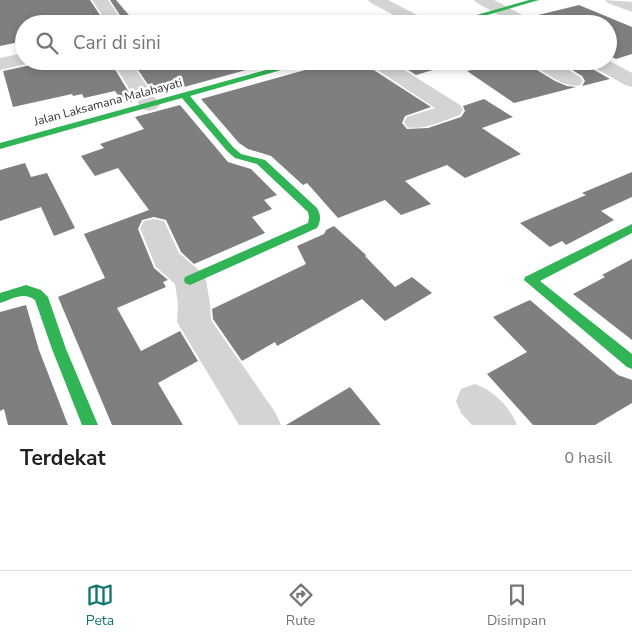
<!DOCTYPE html>
<html lang="id">
<head>
<meta charset="utf-8">
<style>
	body { margin:0; font-family:"Nunito Sans",sans-serif; background:#f2f2f2; color:#202124 }
	.list { margin:0; padding:0; list-style:none }
	h2 { display:flex; justify-content:space-between; align-items:center; height:65px; margin:0; padding:0 20px; font-size:21px }
	h2 small { font-size:16px; font-weight:400; color:#757577 }
	.icon { flex:none; width:28px; height:28px; fill:none; stroke:currentColor; stroke-width:2; stroke-linecap:round; stroke-linejoin:round }
	.map { position:relative; flex:none; width:632px; height:425px; overflow:hidden }
	.search { position:absolute; background:#fff; box-shadow:0 2px 8px #0003; left:15px; right:15px; top:15px; height:55px; display:flex; align-items:center; gap:12px; box-sizing:border-box; padding:0 18px; border-radius:28px; color:#757577; font-size:19px }
	.sheet { height:145px; background:#fff }
	nav { display:flex; justify-content:space-around; align-items:center; box-sizing:border-box; height:70px; border-top:1px solid #e0e0e0; background:#fff; font-size:14px; color:#757577 }
	nav a { display:grid; justify-items:center; gap:2px }
	nav .on { color:#0f766e }
	.map>svg:first-child { display:block }
	.building { fill:#7f7f7f }
	.lines { fill:none; stroke-linecap:round; stroke-linejoin:round }
	.street { fill:#d4d4d4; fill-rule:evenodd }
	.fast { fill:#30b455; fill-rule:evenodd }
	.labels { text-anchor:middle; dominant-baseline:central; stroke-width:5; stroke-linejoin:round; paint-order:stroke }
	.far-street-label { font-size:12px; fill:#303030; stroke:#fff }
</style>
</head>
<body>
<div class="map">
<svg width="632" height="425" viewBox="0 0 632 425">
	<rect width="100%" height="100%" fill="#fff"/>
	<g class="building">
		<path d="M0 0H90L106 24H24V41L0 46Z"/>
		<path d="M110 0H116L134 21 125 23Z"/>
		<path d="M579 5 632 27V54L616 59 608 55V24H539L530 17Z"/>
		<path d="M34 61H110L134 101 124 103 115 91 84 98 82 94 73 96 72 94 13 107 3 71 31 65Z"/>
		<path d="M132 61H279L155 95Z"/>
		<path d="M320 61H366L369 67 431 107 405 116 402 123 407 129 428 128 461 117 465 111 463 106 484 99 513 117 482 128 521 154 465 178 447 165 405 181 431 204 401 215 385 200 338 218 307 183 303 185 271 156 248 149 239 143 201 99 316 67Z"/>
		<path d="M394 61H442L443 67 416 75Z"/>
		<path d="M511 61H529L532 67 555 81 567 86 576 87 514 103 467 71Z"/>
		<path d="M558 61H586L589 67 610 79 582 86 585 81 582 76Z"/>
		<path d="M180 105 228 162 251 169 277 195 264 200 272 209 252 217 265 233 194 264 181 252 166 220 154 217 142 220 138 229 154 268 168 280 163 282 166 287 117 308 141 351 180 331 198 361 158 383 183 425H112L58 297 105 278 84 234 149 210 118 168 95 176 81 156 104 148 100 144 144 129 135 117Z"/>
		<path d="M25 163 31 177 47 173 75 228 54 236 41 207 0 221V170Z"/>
		<path d="M632 172V197L601 211 614 220 566 245 562 241 550 247 520 223 586 195 582 193Z"/>
		<path d="M334 226 366 255 365 256 395 287 412 277 432 293 385 321 362 299 277 346 275 342 242 361 213 319 212 309 306 264 297 246 324 234 326 230Z"/>
		<path d="M632 259V340L573 294 605 277 602 275Z"/>
		<path d="M530 300 618 375 632 380V403L595 425H533L487 374 527 352 493 317Z"/>
		<path d="M26 305 39 350 68 425H8L4 409 0 411V312Z"/>
		<path d="M350 387 381 425H286Z"/>
	</g>
	<g class="lines">
		<g class="street">
			<path d="M92 0H108L124 24H108Z"/>
			<path d="M368 0H388L429 21 431 24H410L371 3Z"/>
			<path d="M474 0H494L534 21 536 24H515L477 3Z"/>
			<path d="M605 0 632 2V12L608 3Z"/>
			<path d="M24 53V61H32L31 63 0 70V58Z"/>
			<path d="M608 60 632 73V87L625 85 590 65 588 61H608Z"/>
			<path d="M112 61H130L160 105 156 109 149 111 142 109Z"/>
			<path d="M368 61H390L460 105 463 110 460 115C444 120 424 131 407 127L404 122 407 117 435 108 370 65Z"/>
			<path d="M531 61H554L580 77 583 81 580 85C564 89 547 73 533 65Z"/>
			<path d="M154 219 164 221 179 253 201 272 206 280 210 304 211 320 275 412 281 425H239L177 322 178 304 175 284 156 267 140 228 144 221Z"/>
			<path d="M475 384C494 391 509 406 517 425H472L461 413 456 401 461 389Z"/>
		</g>
		<g class="fast">
			<path d="M529 0H539L456 24H445Z"/>
			<path d="M299 61H313L190 96 233 147 241 154 265 160 317 208C321 215 321 221 317 228L190 285 185 283 184 280 185 277 308 223 309 217 308 212 257 164 235 158 227 151 182 98 0 149V143Z"/>
			<path d="M632 224V233L540 281 632 354V369L627 367 524 280 525 277Z"/>
			<path d="M26 285 41 290 48 297 66 349 98 425H82L52 349 35 300C24 291 12 299 0 303V293Z"/>
		</g>
	</g>
	<g class="labels">
		<g class="far-street-label">
			<text transform="translate(108 102) rotate(-15)">Jalan Laksamana Malahayati</text>
		</g>
	</g>
</svg>
<div class="search"><svg class="icon" aria-label="search" viewBox="0 0 24 24"><circle cx="10" cy="10" r="6"/><path d="M15 15l6 6"/></svg>Cari di sini</div>
</div>
<section class="sheet">
<h2>Terdekat<small>0 hasil</small></h2>
<ul class="list">
</ul>
</section>
<nav>
<a class="on"><svg class="icon" aria-label="map" viewBox="0 0 24 24"><path d="M3 6l6-2 6 2 6-2v14l-6 2-6-2-6 2zM9 4v14M15 6v14"/></svg>Peta</a>
<a><svg class="icon" aria-label="directions" viewBox="0 0 24 24"><path d="M12 3l9 9-9 9-9-9zM9 14v-3h6M13 9l2 2-2 2"/></svg>Rute</a>
<a><svg class="icon" aria-label="saved" viewBox="0 0 24 24"><path d="M7 4h10v16l-5-4-5 4z"/></svg>Disimpan</a>
</nav>
</body>
</html>
